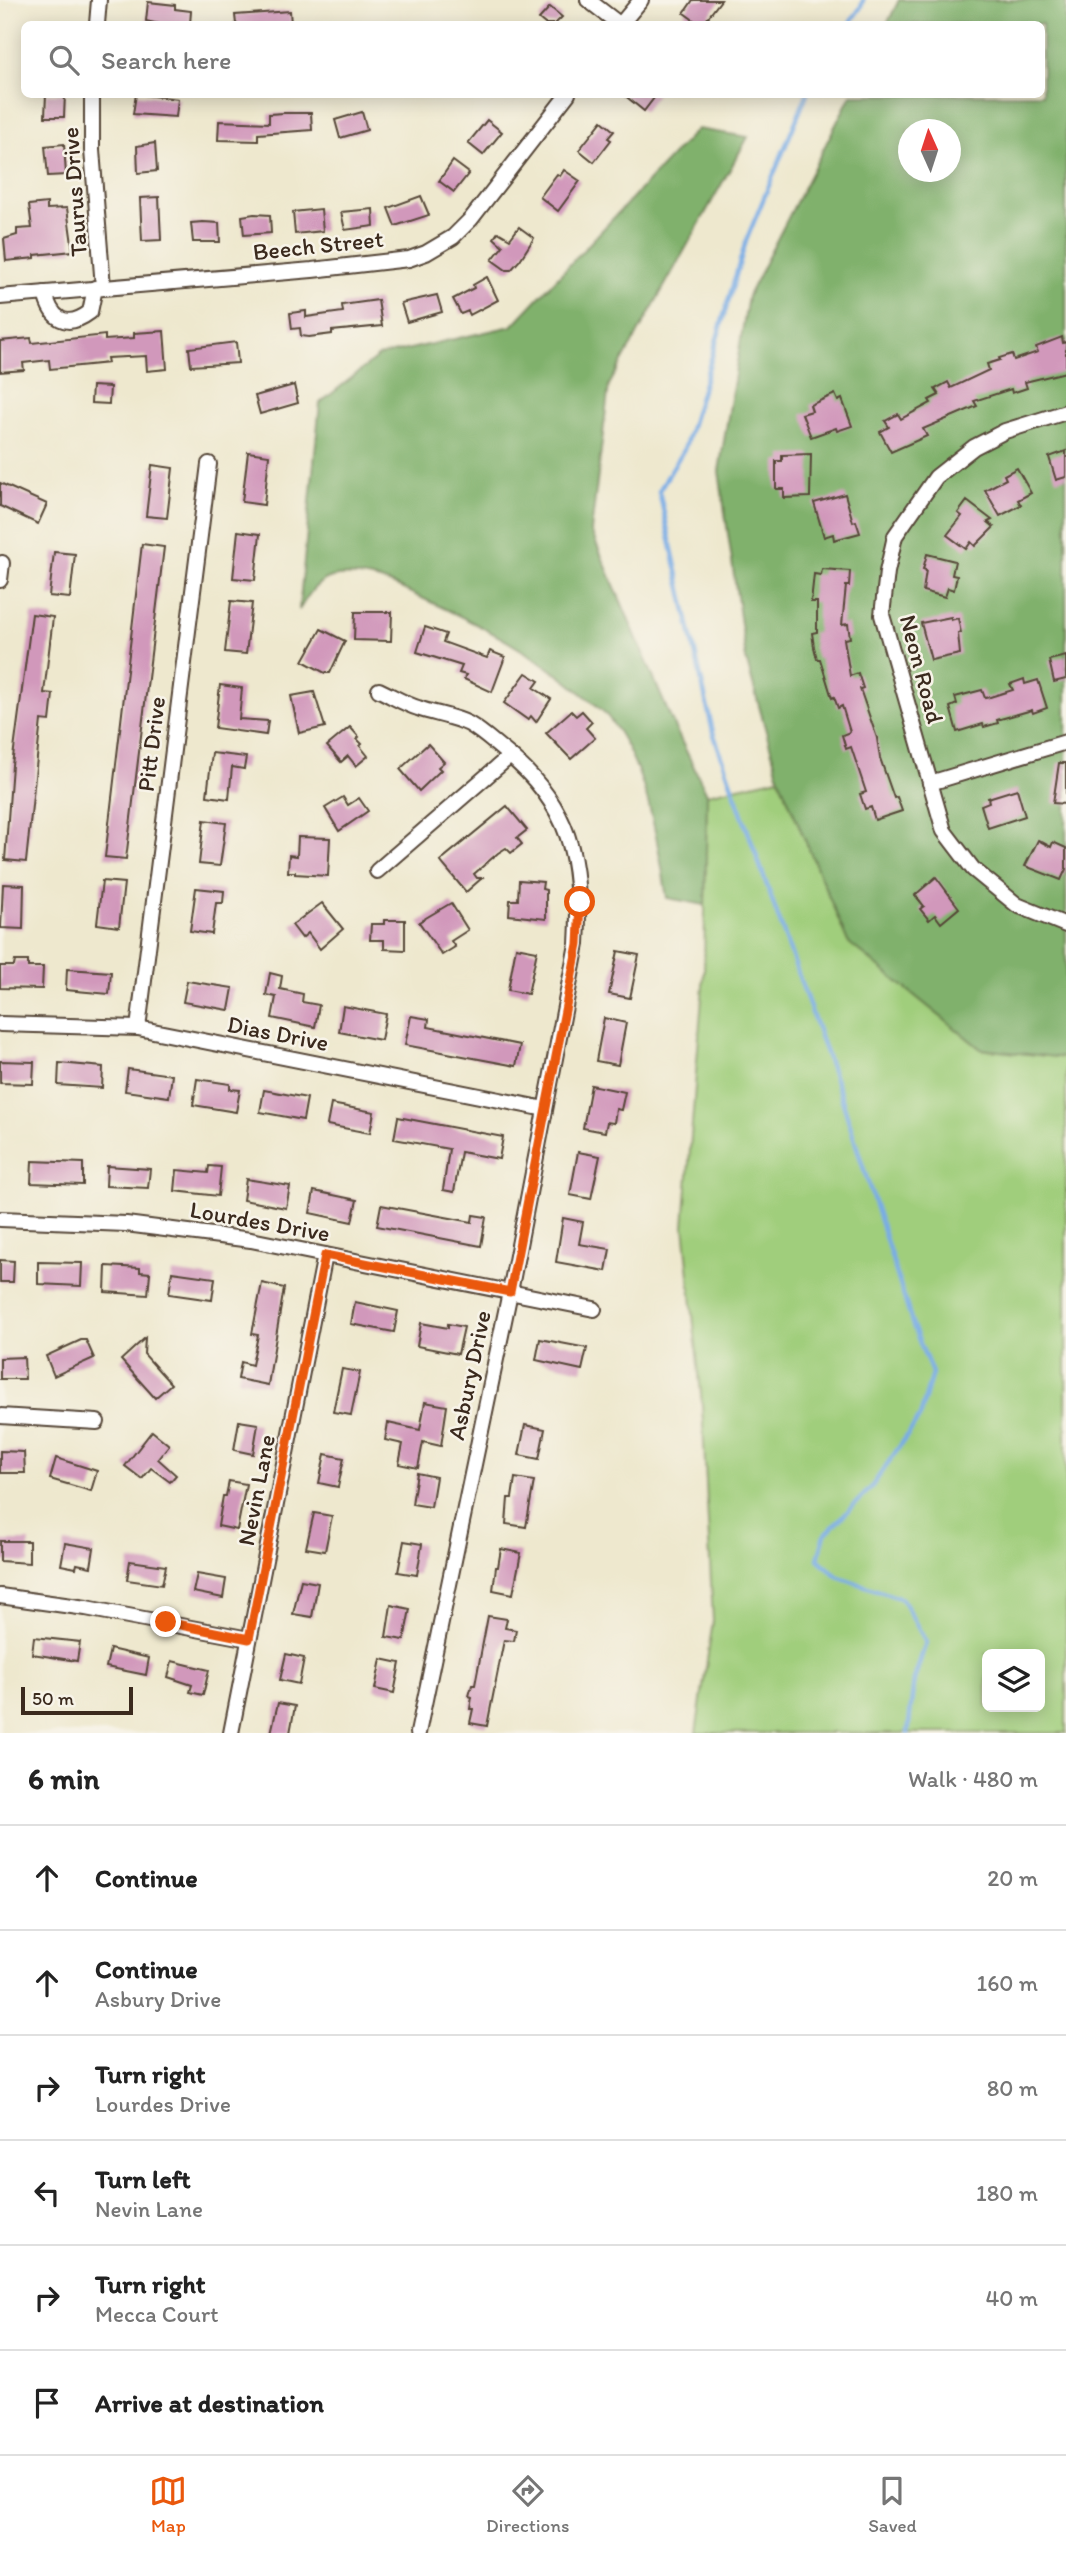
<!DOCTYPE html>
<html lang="en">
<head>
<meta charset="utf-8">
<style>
	body { margin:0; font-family:Itim,sans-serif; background:#f6f6f6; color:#222 }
	.controls { position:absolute; right:21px; bottom:21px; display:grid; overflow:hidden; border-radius:10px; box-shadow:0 4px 18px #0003 }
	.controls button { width:63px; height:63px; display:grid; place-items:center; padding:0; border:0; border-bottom:2px solid #e0e0e0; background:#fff; color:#222; font:35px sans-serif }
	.compass { position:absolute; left:898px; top:119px; width:63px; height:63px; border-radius:50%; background:#fff; box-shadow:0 4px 18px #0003; rotate:357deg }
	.scale { position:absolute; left:21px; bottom:18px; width:112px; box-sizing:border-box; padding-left:7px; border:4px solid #3b2a1e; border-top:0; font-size:19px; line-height:24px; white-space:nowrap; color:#3b2a1e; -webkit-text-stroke:5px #f7f3e8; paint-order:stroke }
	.stop { position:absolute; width:21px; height:21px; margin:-16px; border:5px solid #ea580c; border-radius:50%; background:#fff }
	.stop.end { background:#ea580c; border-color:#fff; box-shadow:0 2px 7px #0008 }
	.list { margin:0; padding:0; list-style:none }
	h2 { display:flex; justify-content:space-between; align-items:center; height:91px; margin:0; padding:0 28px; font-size:30px }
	h2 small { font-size:23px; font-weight:400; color:#767676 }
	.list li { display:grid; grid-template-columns:46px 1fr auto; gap:21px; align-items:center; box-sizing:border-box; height:105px; padding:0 28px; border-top:2px solid #e0e0e0 }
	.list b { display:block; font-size:26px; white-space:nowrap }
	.list p { margin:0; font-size:23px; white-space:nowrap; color:#767676 }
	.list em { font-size:23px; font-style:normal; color:#767676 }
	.icon { flex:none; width:38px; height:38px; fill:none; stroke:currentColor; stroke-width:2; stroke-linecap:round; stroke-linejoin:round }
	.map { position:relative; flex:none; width:1066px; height:1733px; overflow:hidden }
	.search { position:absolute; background:#fff; box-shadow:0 4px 18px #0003; left:21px; right:21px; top:21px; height:77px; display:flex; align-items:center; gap:18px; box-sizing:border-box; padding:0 24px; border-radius:10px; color:#767676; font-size:26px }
	.sheet { height:721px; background:#fff }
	nav { display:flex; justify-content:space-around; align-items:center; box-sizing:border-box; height:98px; border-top:2px solid #e0e0e0; background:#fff; font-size:19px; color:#767676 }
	nav a { display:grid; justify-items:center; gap:4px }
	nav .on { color:#ea580c }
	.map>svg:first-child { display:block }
	.green { fill:#a0ce7c; stroke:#6e7c4d; stroke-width:2; fill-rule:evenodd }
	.forest { fill:#80b16c; stroke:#5e6e45; stroke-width:2; fill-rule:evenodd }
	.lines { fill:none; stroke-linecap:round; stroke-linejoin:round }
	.stream { stroke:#78ace5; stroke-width:4.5 }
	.building { fill:#d198bb }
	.minor-casing { stroke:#564638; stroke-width:18 }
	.minor { stroke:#fff; stroke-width:14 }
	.route { stroke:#ea580c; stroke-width:9 }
	.labels { text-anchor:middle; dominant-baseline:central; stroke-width:5; stroke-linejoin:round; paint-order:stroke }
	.street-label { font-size:24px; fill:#3b2a1e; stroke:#f7f3e8 }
</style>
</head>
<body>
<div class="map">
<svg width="1066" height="1733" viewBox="0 0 1066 1733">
	<rect width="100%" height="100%" fill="#f7f3e8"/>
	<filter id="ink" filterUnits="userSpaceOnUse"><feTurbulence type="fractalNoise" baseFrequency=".0143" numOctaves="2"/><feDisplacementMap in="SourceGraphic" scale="14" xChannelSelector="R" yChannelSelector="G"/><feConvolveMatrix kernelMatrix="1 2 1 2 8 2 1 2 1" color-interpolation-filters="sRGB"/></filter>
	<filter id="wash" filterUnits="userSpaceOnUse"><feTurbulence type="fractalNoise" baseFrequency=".00686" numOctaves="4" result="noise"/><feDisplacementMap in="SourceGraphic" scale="28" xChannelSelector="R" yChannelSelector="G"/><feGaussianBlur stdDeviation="1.57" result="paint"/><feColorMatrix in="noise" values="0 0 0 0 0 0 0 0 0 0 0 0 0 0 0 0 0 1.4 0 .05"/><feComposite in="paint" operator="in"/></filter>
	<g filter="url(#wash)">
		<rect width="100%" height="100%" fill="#eee8ce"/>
		<path class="green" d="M779 778 848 942 981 1049 1066 1058V1733H696L713 1621 702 1404 684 1226 704 972 707 794ZM987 1654H1040V1707H987Z"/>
		<g class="forest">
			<path d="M899 0H1066V1058L981 1049 848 942 779 778 746 659 719 471 748 296 851 95 1042 94V24H887ZM908 130H950V172H908Z"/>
			<path d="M697 129 748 137 609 385 591 531 674 726 707 794 705 905 667 898C657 837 647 767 608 717 602 709 592 702 584 695 536 654 481 625 424 599 410 593 395 584 380 580 365 576 348 574 332 577 315 582 308 596 299 610L320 403 379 356 512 326Z"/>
		</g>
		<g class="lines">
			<g class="stream">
				<path d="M849 24 861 7 863 0"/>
				<path d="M807 94 746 241 685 447 659 491 713 732 840 1093 913 1326 932 1373 920 1417 870 1489 825 1534 818 1559 837 1576 902 1599 926 1642 914 1680 908 1733"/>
			</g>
		</g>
		<g id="blocks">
			<g class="building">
				<path d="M693 0H721L703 24H699L684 13Z"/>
				<path d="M148 2 175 5V9L191 11 190 24H159L146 21Z"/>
				<path d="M550 7 562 17 555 24H545L539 19Z"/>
				<path d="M290 11 291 24H236L235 15Z"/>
				<path d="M46 94H65L64 117H45Z"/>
				<path d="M136 94 178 99 176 117 133 114Z"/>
				<path d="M623 94H657L644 111Z"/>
				<path d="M362 112 367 130 340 138 335 120Z"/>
				<path d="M284 113H311L312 130 258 134V141L218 140 219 121 269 123V114Z"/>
				<path d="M487 120 502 132 483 155 468 143Z"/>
				<path d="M602 121 614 131 608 138 611 140 594 162 579 150Z"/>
				<path d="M155 143 157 171 138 173 137 146Z"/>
				<path d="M64 144 66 175 48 176 45 146Z"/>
				<path d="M453 161 469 173 454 192 439 181Z"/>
				<path d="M564 170 580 181 558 211 540 197 557 174 560 176Z"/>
				<path d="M421 196 429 215 395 226 388 208Z"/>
				<path d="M159 197 161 240 142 241 140 198Z"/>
				<path d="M47 203V209L67 208 73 251 35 255V258L6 261 4 239 17 235V229L32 228 29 205Z"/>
				<path d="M321 209 323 231 295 234 293 212Z"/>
				<path d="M373 209 374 226 345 230 341 212Z"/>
				<path d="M254 214 270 215 271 233 244 235 242 216Z"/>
				<path d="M203 222 219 223 220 242H193L191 223Z"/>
				<path d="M519 227 534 238 520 260 511 270H506L492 260 503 246 494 238 498 232 510 239Z"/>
				<path d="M487 277 498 300 470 315 468 311 461 314 453 299 474 288 473 285Z"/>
				<path d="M437 295 442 312 407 322 401 303Z"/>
				<path d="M378 300 382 326 332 331V334L309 337 301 336 300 328 292 329 290 313 306 311V317L343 312 342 305Z"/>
				<path d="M164 331 167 369 147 371 146 356 107 358 108 363 50 369 49 360 23 363 24 370 0 372V341L31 338 32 343 105 335V340L134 338V333Z"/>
				<path d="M1062 337 1063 343 1066 342V372L1025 382 1027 388 1012 393 1011 389 974 401 977 406 923 429 927 436 891 452 880 432 889 427 885 421 898 414 901 419 931 403 929 400 939 395 935 389 948 382 951 388 989 370 987 364 1000 360 999 358 1012 354 1014 360 1038 352 1036 347Z"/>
				<path d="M236 342 238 363 191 366 189 348Z"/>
				<path d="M294 385 298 403 260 414 255 396Z"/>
				<path d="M92 386 110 387 109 404 91 403Z"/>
				<path d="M835 394 838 401 842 399 852 426 837 431 836 428 811 437 802 414 812 411 810 405Z"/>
				<path d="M1066 451V477L1056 480 1049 457Z"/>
				<path d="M248 452 269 455 264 505 242 502Z"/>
				<path d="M811 454 810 497 784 498V489H776V461H782V455Z"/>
				<path d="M152 465 173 468 167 518 146 516Z"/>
				<path d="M1017 468 1031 493 1018 500 1021 505 1000 516 985 490 1006 479 1004 475Z"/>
				<path d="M0 483 47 504 38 524 0 506Z"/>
				<path d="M845 494 853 522 856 521 860 533 834 540 833 534 824 537 814 503Z"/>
				<path d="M967 501 992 520 988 522 994 527 975 546 971 542 966 549 947 535 962 516 958 513Z"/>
				<path d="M238 531 260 534 255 580 233 578Z"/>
				<path d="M142 544 164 547 126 859 105 857Z"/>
				<path d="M54 552 75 554 70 598 49 596Z"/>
				<path d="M927 554 955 561 952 575 957 576 954 590 948 588 945 597 923 591 926 570 923 569Z"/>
				<path d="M822 569 850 571 849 586H846L842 625 848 624 850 638 844 639 850 676 858 673 863 688 860 689 877 738 880 758 894 798 897 797 902 811 875 820 871 807 865 809 860 794 866 792 851 747 846 749 842 735 850 732 842 706 838 708 834 697 832 698 820 659H817L814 647 812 633 817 632V602H811L814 574 821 575Z"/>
				<path d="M231 601 252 603 246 654 225 652Z"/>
				<path d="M355 612H392L391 641 354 640Z"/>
				<path d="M32 614 53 617 44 693 53 694 50 721 41 720 26 862 5 860 12 765Z"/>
				<path d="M951 617V620L958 618 961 633H958L960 654 931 660 921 623Z"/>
				<path d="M425 627 446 634 443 642 487 658 490 651 505 657 492 692 464 679 466 675 459 673 462 666 417 652Z"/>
				<path d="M321 629 345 641 330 673H325L303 661Z"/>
				<path d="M1066 656V679L1054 682 1049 660Z"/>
				<path d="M526 673 539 681 534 688 551 699 536 722 531 716 528 720 504 703Z"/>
				<path d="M1024 679 1025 684 1038 680 1047 708 1033 713 1032 710 997 720 998 723 984 727 983 724 957 732 950 707 957 704 955 697 982 690 985 698 990 697 1013 690 1010 684Z"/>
				<path d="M220 685 242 688 239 719 268 721 266 735 215 728Z"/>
				<path d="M314 692 325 727 299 733 291 696Z"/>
				<path d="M571 711 576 716 582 711 592 722 586 728 595 738 571 759 546 733Z"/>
				<path d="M350 727 359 737 357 739 362 744 360 746 368 756 356 766 348 756 341 762 327 746Z"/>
				<path d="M428 744 444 762 438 767 441 770 419 791 400 769Z"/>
				<path d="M212 753 246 757 244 769 232 767 229 799 207 796Z"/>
				<path d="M1059 763H1066V804L1053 803Z"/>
				<path d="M1017 789 1025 816 988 828 981 805 989 802 988 798Z"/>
				<path d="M343 797 348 805 359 798 368 811 339 831 325 808Z"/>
				<path d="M507 806 527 830 517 838 522 844 511 853 506 848 498 853 474 874 477 878H482L466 892 440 861Z"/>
				<path d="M204 820 226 823 220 866 199 864Z"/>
				<path d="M298 837 330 838 328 876 295 874V872H288L289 855 297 856Z"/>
				<path d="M1038 840 1051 847 1053 842 1066 848V869L1061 880 1025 866Z"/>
				<path d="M936 877 959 908 941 923 935 915 929 920 920 909 924 906 915 895Z"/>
				<path d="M519 880 543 882 542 889 546 890V919L509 915 510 900H518Z"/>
				<path d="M102 881 124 883 119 927 97 924Z"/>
				<path d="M3 884 24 885 23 929 1 928Z"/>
				<path d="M196 888 224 891 223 903H216L212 934 190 931Z"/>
				<path d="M322 903 343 929 320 949 308 933 302 938 292 925Z"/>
				<path d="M451 903 468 930 451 941 455 947 442 955 419 922Z"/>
				<path d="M384 920H405V950L384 949V940H370L371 924H384Z"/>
				<path d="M516 947 537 951 528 994 508 990Z"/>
				<path d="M618 951 639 955 630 998 609 994Z"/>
				<path d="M15 961H28V967H43L42 989 0 988V966H14Z"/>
				<path d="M67 969 111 972 109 994 66 990Z"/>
				<path d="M270 973 282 976 280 989 303 994 302 1002 319 1005 315 1027 272 1018 276 997 266 995Z"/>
				<path d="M187 981 233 988 229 1010 183 1002Z"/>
				<path d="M343 1006 386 1014 381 1040 339 1032Z"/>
				<path d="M411 1016 429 1019 428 1027 520 1045 516 1066 405 1045Z"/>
				<path d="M604 1018 626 1023 618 1065 596 1061Z"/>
				<path d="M0 1061 34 1062 33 1084 0 1083Z"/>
				<path d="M59 1063 103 1067 102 1088 58 1085Z"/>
				<path d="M128 1069 172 1075 169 1097 125 1091Z"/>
				<path d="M197 1079 230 1084V1089L240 1090 236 1112 193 1105Z"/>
				<path d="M591 1085 625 1092 621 1110 616 1109 614 1123 607 1122 605 1132 583 1128Z"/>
				<path d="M264 1090 307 1098 303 1120 260 1112Z"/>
				<path d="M331 1104 374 1112 370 1133 327 1125Z"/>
				<path d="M398 1117 503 1137 499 1159 461 1152 454 1192 443 1190 449 1149 394 1139Z"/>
				<path d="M578 1152 600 1156 591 1199 570 1195Z"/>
				<path d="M32 1161 83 1163V1185L31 1183Z"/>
				<path d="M107 1166 150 1169 148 1188 106 1186Z"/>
				<path d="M209 1166 221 1167 218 1196 175 1191 177 1170 208 1173Z"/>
				<path d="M246 1179 290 1186 286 1208 243 1200Z"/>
				<path d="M314 1191 357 1200 352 1222 310 1213Z"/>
				<path d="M381 1205 472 1222 473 1215 486 1217 481 1246 377 1226Z"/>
				<path d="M563 1218 583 1222 579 1244 610 1249 606 1271 556 1262Z"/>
				<path d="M0 1260 14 1261 13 1282H0Z"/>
				<path d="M38 1262 82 1263 81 1286 38 1284Z"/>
				<path d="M106 1266 140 1268V1272L150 1273 148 1295 105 1292Z"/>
				<path d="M172 1272 215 1278 212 1300 169 1294Z"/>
				<path d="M262 1283 284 1288 268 1385 238 1379 241 1362 252 1365 258 1335 252 1334Z"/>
				<path d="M355 1302 398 1311 394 1332 351 1324Z"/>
				<path d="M421 1323 448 1328V1324L464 1327 458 1354 417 1346Z"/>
				<path d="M145 1338 144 1354 171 1384 155 1398 121 1360Z"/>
				<path d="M540 1339 587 1348 582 1370 536 1360Z"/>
				<path d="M81 1340H86L94 1358 54 1376 46 1356Z"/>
				<path d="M24 1357 25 1379H0V1358Z"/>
				<path d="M342 1369 360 1372 351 1415 333 1412Z"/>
				<path d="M425 1402 447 1406 441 1446 423 1442 418 1468 399 1464 403 1444 385 1440 388 1423 420 1430Z"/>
				<path d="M239 1421 258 1424 253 1454 234 1450Z"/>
				<path d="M525 1425 545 1429 539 1459 519 1455Z"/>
				<path d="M152 1431 169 1445 158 1459 176 1475 170 1482 151 1468 142 1479 125 1466Z"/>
				<path d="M0 1451 24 1452 25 1473H0Z"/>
				<path d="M325 1454 344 1458 338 1487 319 1483Z"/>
				<path d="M56 1458 97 1471 91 1491 50 1479Z"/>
				<path d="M417 1473 436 1477 431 1507 412 1504Z"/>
				<path d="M515 1478 534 1481 526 1527 506 1524 508 1498H512Z"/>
				<path d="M229 1481 246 1484 237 1530 218 1526 223 1496H226Z"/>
				<path d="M314 1513 332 1516 325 1551 306 1548Z"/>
				<path d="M0 1541H29V1563L0 1561Z"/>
				<path d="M404 1541 422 1544 417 1575 398 1572Z"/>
				<path d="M65 1543 94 1548 91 1567 77 1564 76 1568 61 1565Z"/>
				<path d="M501 1549 521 1553 513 1594 493 1590 496 1567H498Z"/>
				<path d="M130 1561 166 1566 162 1585 127 1580Z"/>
				<path d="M197 1574 226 1579 223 1598 193 1592Z"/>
				<path d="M301 1580 318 1583 312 1617 293 1614Z"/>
				<path d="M391 1605 410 1609 404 1640 386 1637Z"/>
				<path d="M488 1616 507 1619 505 1628 516 1630 514 1641 504 1640 487 1726 470 1723 473 1709H470L472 1697 469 1696 472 1685H475Z"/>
				<path d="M34 1637 80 1642 77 1661 32 1654Z"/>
				<path d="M110 1649 149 1658 146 1675 106 1667Z"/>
				<path d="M286 1654 304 1658 299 1684 280 1680Z"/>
				<path d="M381 1659 400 1663 394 1693 375 1689Z"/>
				<path d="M172 1661 209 1670 203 1695 190 1692 192 1685 168 1677Z"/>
				<path d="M278 1703 295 1706 290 1733H271Z"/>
			</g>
		</g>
	</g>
	<g filter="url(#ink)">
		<use href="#blocks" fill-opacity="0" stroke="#564638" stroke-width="2"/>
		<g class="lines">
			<defs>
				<g id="minor">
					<path d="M588 0 619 24"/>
					<path d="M97 24 99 0"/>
					<path d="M621 24 641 0"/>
					<path d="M92 94V150L103 287"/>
					<path d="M45 293C51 319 66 330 90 312L95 288"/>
					<path d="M0 297 312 270 409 259 426 253 453 237 471 219 568 94"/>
					<path d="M1066 412 1005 431 974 447 936 477 895 536 887 572 882 615 944 831 973 869 1017 905 1066 925"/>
					<path d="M0 580 2 563"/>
					<path d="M379 690C392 696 405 704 418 708 434 714 453 716 469 724 481 731 492 741 503 750 571 804 582 860 577 944L510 1292 418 1733"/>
					<path d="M930 783 1066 742"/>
					<path d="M377 871 510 756"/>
					<path d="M0 1024 138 1028 545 1109"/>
					<path d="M138 1028 209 464"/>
					<path d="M0 1219 126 1224 251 1240 594 1309"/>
					<path d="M0 1416 97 1422"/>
					<path d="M0 1596 86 1608 249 1639"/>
					<path d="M231 1733 325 1255"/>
				</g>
			</defs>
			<use href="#minor" class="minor-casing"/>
			<use href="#minor" class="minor"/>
		</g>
	</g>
	<g class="lines" filter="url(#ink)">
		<path class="route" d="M166 1622 249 1639 325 1255 510 1292 578 944 580 902"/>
	</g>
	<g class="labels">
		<g class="street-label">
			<text transform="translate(74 192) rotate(-94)">Taurus Drive</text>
			<text transform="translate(318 245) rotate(-6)">Beech Street</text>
			<text transform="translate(922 669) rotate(75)">Neon Road</text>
			<text transform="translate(151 744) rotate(-83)">Pitt Drive</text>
			<text transform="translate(278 1033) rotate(11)">Dias Drive</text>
			<text transform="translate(260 1221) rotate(10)">Lourdes Drive</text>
			<text transform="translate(469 1375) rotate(-78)">Asbury Drive</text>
			<text transform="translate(256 1490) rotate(-79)">Nevin Lane</text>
		</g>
	</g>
</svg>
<div class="controls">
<button><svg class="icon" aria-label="layers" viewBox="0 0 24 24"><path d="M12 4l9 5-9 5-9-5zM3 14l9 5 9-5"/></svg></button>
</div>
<svg class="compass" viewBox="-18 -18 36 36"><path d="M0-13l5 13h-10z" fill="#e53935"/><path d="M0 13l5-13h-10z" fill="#767676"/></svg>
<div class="scale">50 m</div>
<div class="stop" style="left:580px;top:902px"></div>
<div class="stop end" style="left:166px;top:1622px"></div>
<div class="search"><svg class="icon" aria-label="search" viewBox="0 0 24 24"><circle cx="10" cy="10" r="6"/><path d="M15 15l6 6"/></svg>Search here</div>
</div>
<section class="sheet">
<h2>6 min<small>Walk · 480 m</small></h2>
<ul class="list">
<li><svg class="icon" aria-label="ahead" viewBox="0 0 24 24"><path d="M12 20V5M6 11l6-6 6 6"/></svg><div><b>Continue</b></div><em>20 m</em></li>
<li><svg class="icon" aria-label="ahead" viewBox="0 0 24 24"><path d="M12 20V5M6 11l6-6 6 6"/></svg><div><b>Continue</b><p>Asbury Drive</p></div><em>160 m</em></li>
<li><svg class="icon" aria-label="right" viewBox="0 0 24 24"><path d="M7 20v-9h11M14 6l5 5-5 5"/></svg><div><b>Turn right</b><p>Lourdes Drive</p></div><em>80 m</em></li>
<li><svg class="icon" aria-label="left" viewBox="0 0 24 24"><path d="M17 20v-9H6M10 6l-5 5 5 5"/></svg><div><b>Turn left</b><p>Nevin Lane</p></div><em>180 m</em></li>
<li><svg class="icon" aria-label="right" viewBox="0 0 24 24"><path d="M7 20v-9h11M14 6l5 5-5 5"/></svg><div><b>Turn right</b><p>Mecca Court</p></div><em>40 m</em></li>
<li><svg class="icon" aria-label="arrive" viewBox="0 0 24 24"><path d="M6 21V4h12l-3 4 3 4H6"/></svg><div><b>Arrive at destination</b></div></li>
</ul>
</section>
<nav>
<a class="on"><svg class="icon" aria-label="map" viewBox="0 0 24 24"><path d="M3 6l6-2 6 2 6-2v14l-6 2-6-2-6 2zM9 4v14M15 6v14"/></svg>Map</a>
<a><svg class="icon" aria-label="directions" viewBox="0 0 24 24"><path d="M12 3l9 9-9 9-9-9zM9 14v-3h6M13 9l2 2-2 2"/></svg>Directions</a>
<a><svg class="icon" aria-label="saved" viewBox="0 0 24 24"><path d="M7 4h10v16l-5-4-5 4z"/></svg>Saved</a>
</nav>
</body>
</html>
